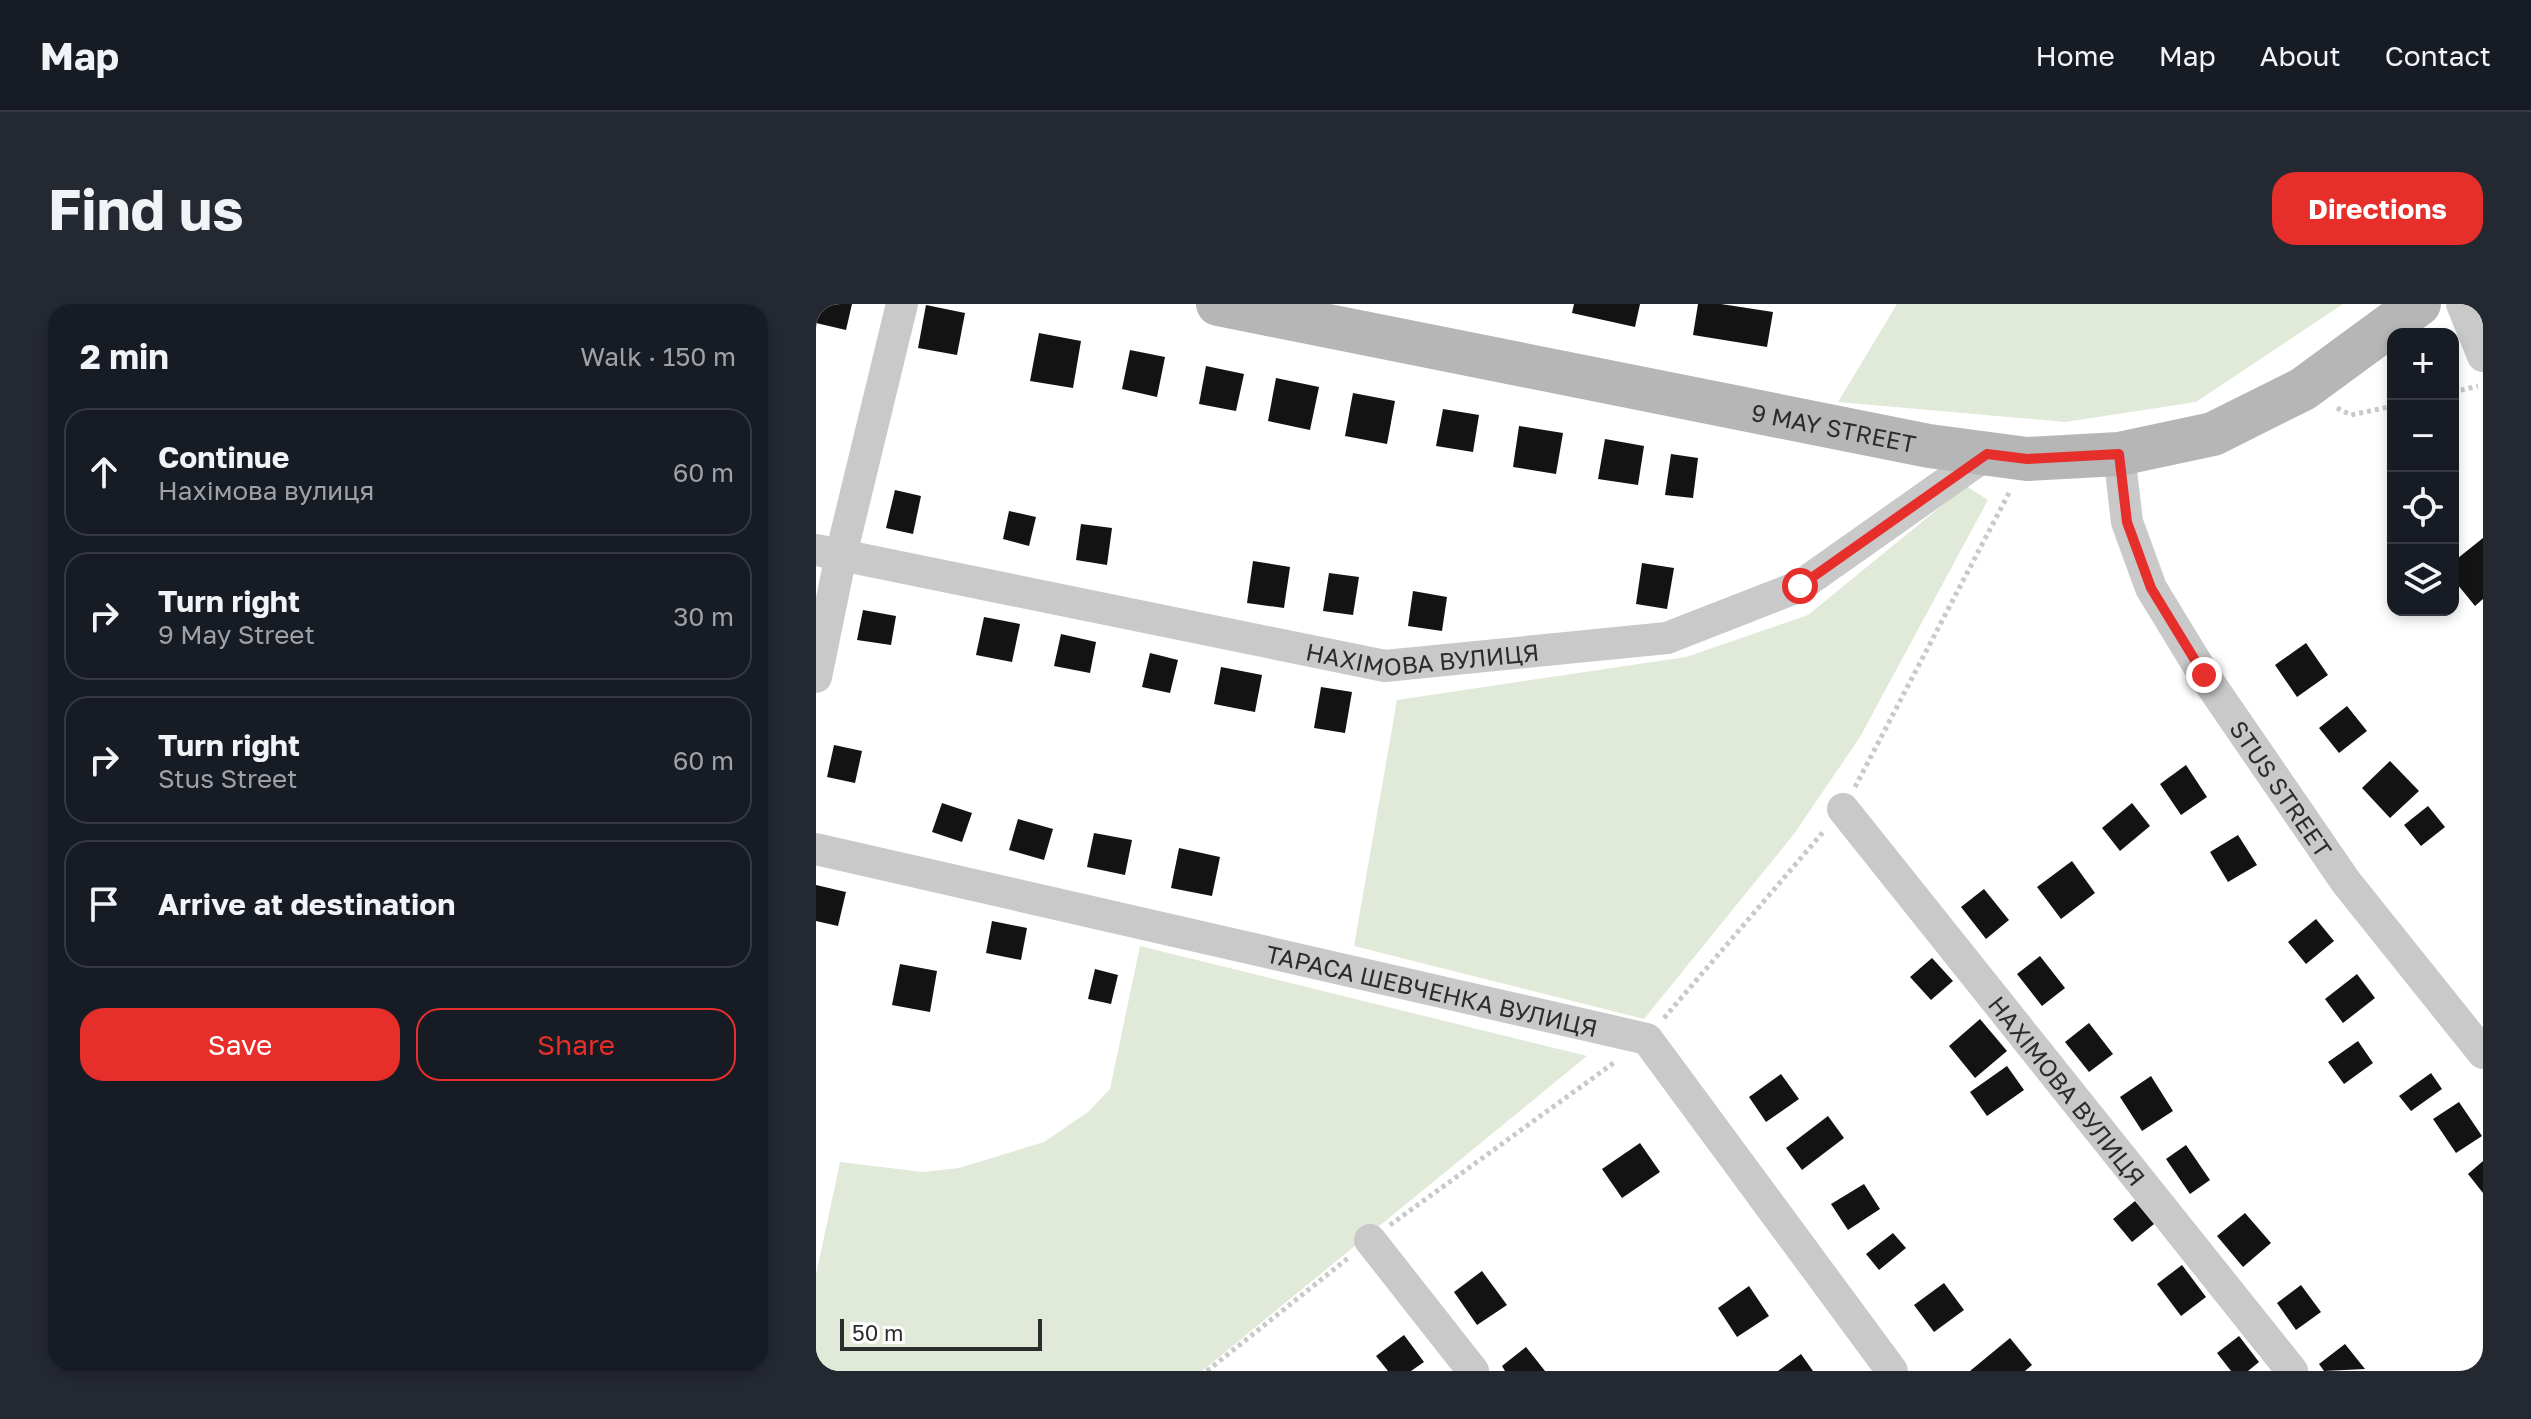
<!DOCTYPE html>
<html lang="en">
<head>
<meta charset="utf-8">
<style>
	body { margin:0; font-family:"Golos Text",sans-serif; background:#242831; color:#f1f3f6 }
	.controls { position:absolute; right:24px; top:24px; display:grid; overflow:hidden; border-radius:16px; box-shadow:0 4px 12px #0003 }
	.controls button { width:72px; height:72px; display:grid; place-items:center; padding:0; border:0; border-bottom:2px solid #363941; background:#171b24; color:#f1f3f6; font:40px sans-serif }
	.scale { position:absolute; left:24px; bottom:20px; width:202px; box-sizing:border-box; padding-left:8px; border:4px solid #2c2c2c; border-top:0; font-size:22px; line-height:28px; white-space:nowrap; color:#2c2c2c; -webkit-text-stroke:6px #fff; paint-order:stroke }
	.stop { position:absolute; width:24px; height:24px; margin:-18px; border:6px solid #e62e2b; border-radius:50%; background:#fff }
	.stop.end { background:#e62e2b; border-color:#fff; box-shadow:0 2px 8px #0008 }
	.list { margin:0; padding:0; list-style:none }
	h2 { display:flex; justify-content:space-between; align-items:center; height:104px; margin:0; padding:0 32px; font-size:34px }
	h2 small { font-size:26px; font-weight:400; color:#9ea1a6 }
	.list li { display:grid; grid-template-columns:52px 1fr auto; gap:24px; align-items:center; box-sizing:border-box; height:128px; margin:0 16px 16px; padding:0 16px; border:2px solid #363941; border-radius:24px }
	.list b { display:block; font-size:30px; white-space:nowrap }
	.list p { margin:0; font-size:26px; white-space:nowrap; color:#9ea1a6 }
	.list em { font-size:26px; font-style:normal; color:#9ea1a6 }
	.actions { display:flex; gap:16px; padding:24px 32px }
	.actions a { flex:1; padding:18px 0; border:2px solid #e62e2b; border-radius:24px; text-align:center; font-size:28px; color:#e62e2b }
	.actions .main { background:#e62e2b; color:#fff }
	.icon { flex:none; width:44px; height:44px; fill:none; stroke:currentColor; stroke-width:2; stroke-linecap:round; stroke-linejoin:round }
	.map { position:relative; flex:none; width:1667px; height:1067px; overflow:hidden; border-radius:24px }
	header { display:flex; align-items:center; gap:48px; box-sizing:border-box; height:112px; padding:0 40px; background:#171b24; border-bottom:2px solid #363941 }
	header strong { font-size:38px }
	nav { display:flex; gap:44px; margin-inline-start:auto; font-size:28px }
	.intro { display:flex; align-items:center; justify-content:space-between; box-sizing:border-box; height:192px; padding:0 48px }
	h1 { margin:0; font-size:56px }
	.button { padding:20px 36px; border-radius:24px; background:#e62e2b; color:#fff; font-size:28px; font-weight:700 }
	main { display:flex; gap:48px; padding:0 48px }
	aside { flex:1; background:#171b24; border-radius:24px; box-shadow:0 4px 12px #0003 }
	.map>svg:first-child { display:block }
	.green { fill:#e1ead9 }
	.building { fill:#131313 }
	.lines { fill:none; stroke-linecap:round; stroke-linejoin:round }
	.path { stroke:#c9c9c9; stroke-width:5; stroke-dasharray:4 4; stroke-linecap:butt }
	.minor { stroke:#c9c9c9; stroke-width:32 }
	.secondary { stroke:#b6b6b6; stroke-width:44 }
	.route { stroke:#e62e2b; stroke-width:10 }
	.labels { text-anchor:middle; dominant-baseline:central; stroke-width:8; stroke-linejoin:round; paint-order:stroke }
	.street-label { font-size:24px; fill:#2c2c2c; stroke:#fff }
</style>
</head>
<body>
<header>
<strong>Map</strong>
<nav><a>Home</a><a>Map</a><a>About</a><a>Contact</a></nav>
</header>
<div class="intro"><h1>Find us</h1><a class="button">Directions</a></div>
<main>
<aside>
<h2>2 min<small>Walk · 150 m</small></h2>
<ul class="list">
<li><svg class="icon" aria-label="ahead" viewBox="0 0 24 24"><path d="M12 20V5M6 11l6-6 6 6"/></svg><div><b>Continue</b><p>Нахімова вулиця</p></div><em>60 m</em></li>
<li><svg class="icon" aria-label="right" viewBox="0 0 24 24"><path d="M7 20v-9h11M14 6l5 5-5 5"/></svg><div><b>Turn right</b><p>9 May Street</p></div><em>30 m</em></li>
<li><svg class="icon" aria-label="right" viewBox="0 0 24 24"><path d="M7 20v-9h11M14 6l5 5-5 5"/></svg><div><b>Turn right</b><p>Stus Street</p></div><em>60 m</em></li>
<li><svg class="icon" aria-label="arrive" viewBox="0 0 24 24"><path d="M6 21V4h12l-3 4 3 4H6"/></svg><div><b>Arrive at destination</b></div></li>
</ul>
<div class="actions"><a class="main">Save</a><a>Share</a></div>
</aside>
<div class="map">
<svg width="1667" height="1067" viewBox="0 0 1667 1067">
	<rect width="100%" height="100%" fill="#fff"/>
	<g class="green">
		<path d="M1081 0H1527L1380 98 1249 118 1022 98Z"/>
		<path d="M1150 182 1172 196 1044 433 978 530 828 715 538 642 581 396 870 353 992 311Z"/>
		<path d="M324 642 771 752 386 1067H0V971L24 858 107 868 143 864 228 838 272 808 294 785Z"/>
	</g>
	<g class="building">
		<path d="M1 0H36L30 26 0 19Z"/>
		<path d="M758 0H824L819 23 756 9Z"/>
		<path d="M882 0H905L957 8 951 43 877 31Z"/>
		<path d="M110 1 149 9 141 51 102 44Z"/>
		<path d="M223 29 265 37 257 84 214 77Z"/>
		<path d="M314 46 349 53 341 93 306 85Z"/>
		<path d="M390 62 428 70 420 107 383 100Z"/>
		<path d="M460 74 503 83 494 126 452 117Z"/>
		<path d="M537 89 579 97 571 140 529 132Z"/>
		<path d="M627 105 663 111 657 148 620 142Z"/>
		<path d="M703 122 747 129 740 170 697 163Z"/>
		<path d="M789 135 828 142 822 181 782 175Z"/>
		<path d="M855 150 882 154 877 194 849 191Z"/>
		<path d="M79 186 105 192 97 230 70 224Z"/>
		<path d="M193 207 220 213 213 242 187 235Z"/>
		<path d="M265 220 296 224 291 261 260 256Z"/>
		<path d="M1667 234V295L1659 302 1637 275V258Z"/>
		<path d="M437 257 474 263 468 304 431 299Z"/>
		<path d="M826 259 858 264 851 305 820 300Z"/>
		<path d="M513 269 543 273 537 311 507 307Z"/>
		<path d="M597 287 631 293 626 327 592 322Z"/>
		<path d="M47 306 80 312 75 341 41 336Z"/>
		<path d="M168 313 204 320 196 358 160 351Z"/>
		<path d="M245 330 280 338 274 369 238 362Z"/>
		<path d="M1490 339 1512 371 1481 393 1459 361Z"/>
		<path d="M334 349 362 356 354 389 326 383Z"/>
		<path d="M405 363 446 371 439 408 398 400Z"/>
		<path d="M505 383 536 388 529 429 498 424Z"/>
		<path d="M1531 402 1551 427 1523 449 1503 424Z"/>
		<path d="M18 441 46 447 39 479 11 473Z"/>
		<path d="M1574 457 1603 487 1574 514 1546 484Z"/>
		<path d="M1370 461 1391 493 1365 511 1344 480Z"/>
		<path d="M126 499 156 509 146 538 116 528Z"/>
		<path d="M1316 499 1334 522 1304 547 1286 524Z"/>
		<path d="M1612 502 1629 523 1605 542 1588 521Z"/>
		<path d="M202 515 237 525 228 556 193 546Z"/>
		<path d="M278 529 316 536 309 571 271 563Z"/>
		<path d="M1422 531 1441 561 1412 578 1394 548Z"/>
		<path d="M363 544 404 553 396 592 355 584Z"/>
		<path d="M1256 557 1279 589 1245 615 1221 583Z"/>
		<path d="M0 581 30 588 22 622 0 617Z"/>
		<path d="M1168 585 1193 616 1170 635 1145 603Z"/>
		<path d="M1500 615 1518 637 1490 660 1472 638Z"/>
		<path d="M176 617 211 624 205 656 170 649Z"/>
		<path d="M1224 652 1249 684 1226 702 1201 670Z"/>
		<path d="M1116 654 1137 677 1115 696 1094 673Z"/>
		<path d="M84 660 121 667 114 708 76 701Z"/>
		<path d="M279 665 302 671 295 700 272 695Z"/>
		<path d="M1541 670 1559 694 1527 719 1509 695Z"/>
		<path d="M1164 715 1191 747 1159 774 1133 742Z"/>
		<path d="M1273 719 1297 750 1273 768 1249 738Z"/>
		<path d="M1542 737 1557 759 1528 780 1512 758Z"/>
		<path d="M1191 762 1208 786 1171 812 1154 788Z"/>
		<path d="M1615 769 1626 785 1595 807 1583 792Z"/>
		<path d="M965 770 983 795 950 818 933 793Z"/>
		<path d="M1335 772 1357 807 1326 827 1304 793Z"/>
		<path d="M1643 798 1666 832 1640 849 1617 815Z"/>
		<path d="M1012 812 1028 834 986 866 970 844Z"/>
		<path d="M824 839 844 868 806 894 786 865Z"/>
		<path d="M1370 841 1394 876 1374 890 1350 855Z"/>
		<path d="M1667 857V889L1652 870Z"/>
		<path d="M1048 880 1064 905 1032 926 1015 900Z"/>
		<path d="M1319 897 1338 920 1316 938 1297 915Z"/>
		<path d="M1429 909 1455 939 1427 963 1401 932Z"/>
		<path d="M1077 929 1090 944 1063 966 1050 950Z"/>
		<path d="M1366 961 1390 993 1365 1012 1341 980Z"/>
		<path d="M666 967 691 1001 661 1021 638 988Z"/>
		<path d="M1128 979 1148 1006 1118 1028 1098 1001Z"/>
		<path d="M1485 981 1505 1008 1480 1026 1461 999Z"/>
		<path d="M933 982 953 1012 921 1033 902 1004Z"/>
		<path d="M588 1031 608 1058 595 1067H572L560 1052Z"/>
		<path d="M1423 1032 1443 1058 1432 1067H1415L1401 1049Z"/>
		<path d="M1194 1034 1216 1061 1209 1067H1154Z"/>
		<path d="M1529 1040 1549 1065 1508 1067 1503 1060Z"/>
		<path d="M710 1043 729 1067H689L686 1062Z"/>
		<path d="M985 1050 997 1067H962Z"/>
	</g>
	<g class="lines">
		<g class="path">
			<path d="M1637 88 1662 82"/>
			<path d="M1521 104 1535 111 1577 102"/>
			<path d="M1039 483 1194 187"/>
			<path d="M848 714 1008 527"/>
			<path d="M574 921 799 758"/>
			<path d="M391 1067 532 954"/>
		</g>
		<g class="minor">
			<path d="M1646 0 1667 52"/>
			<path id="s1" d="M1303 150 1311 218 1335 284 1388 371 1530 578 1667 749"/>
			<path id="s2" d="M0 246 569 362 851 334 984 282 1171 150"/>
			<path d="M0 373 25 251 86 0"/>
			<path id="s3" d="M1027 505 1476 1067"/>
			<path id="s4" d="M0 545 831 735 1076 1067"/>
			<path d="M554 936 657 1067"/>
		</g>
		<path class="secondary" id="s5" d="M402 0 1113 142 1211 155 1303 150 1397 130 1487 85 1603 0"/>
	</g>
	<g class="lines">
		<path class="route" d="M984 282 1171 150 1211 155 1303 150 1311 218 1335 284 1388 371"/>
	</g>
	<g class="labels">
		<g class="street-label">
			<text stroke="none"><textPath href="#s5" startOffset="628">9 MAY STREET</textPath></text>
			<text stroke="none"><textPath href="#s2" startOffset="618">НАХІМОВА ВУЛИЦЯ</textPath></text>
			<text stroke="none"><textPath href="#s1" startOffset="378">STUS STREET</textPath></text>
			<text stroke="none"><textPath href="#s4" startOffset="632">ТАРАСА ШЕВЧЕНКА ВУЛИЦЯ</textPath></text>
			<text stroke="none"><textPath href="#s3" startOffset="360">НАХІМОВА ВУЛИЦЯ</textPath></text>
		</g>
	</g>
</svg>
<div class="controls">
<button>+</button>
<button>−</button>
<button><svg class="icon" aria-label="locate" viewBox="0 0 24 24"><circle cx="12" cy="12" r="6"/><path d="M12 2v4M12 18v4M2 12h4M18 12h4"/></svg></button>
<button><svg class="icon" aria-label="layers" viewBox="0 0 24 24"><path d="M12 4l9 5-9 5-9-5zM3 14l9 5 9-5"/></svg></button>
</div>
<div class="scale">50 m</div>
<div class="stop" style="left:984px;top:282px"></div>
<div class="stop end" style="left:1388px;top:371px"></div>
</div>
</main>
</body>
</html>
